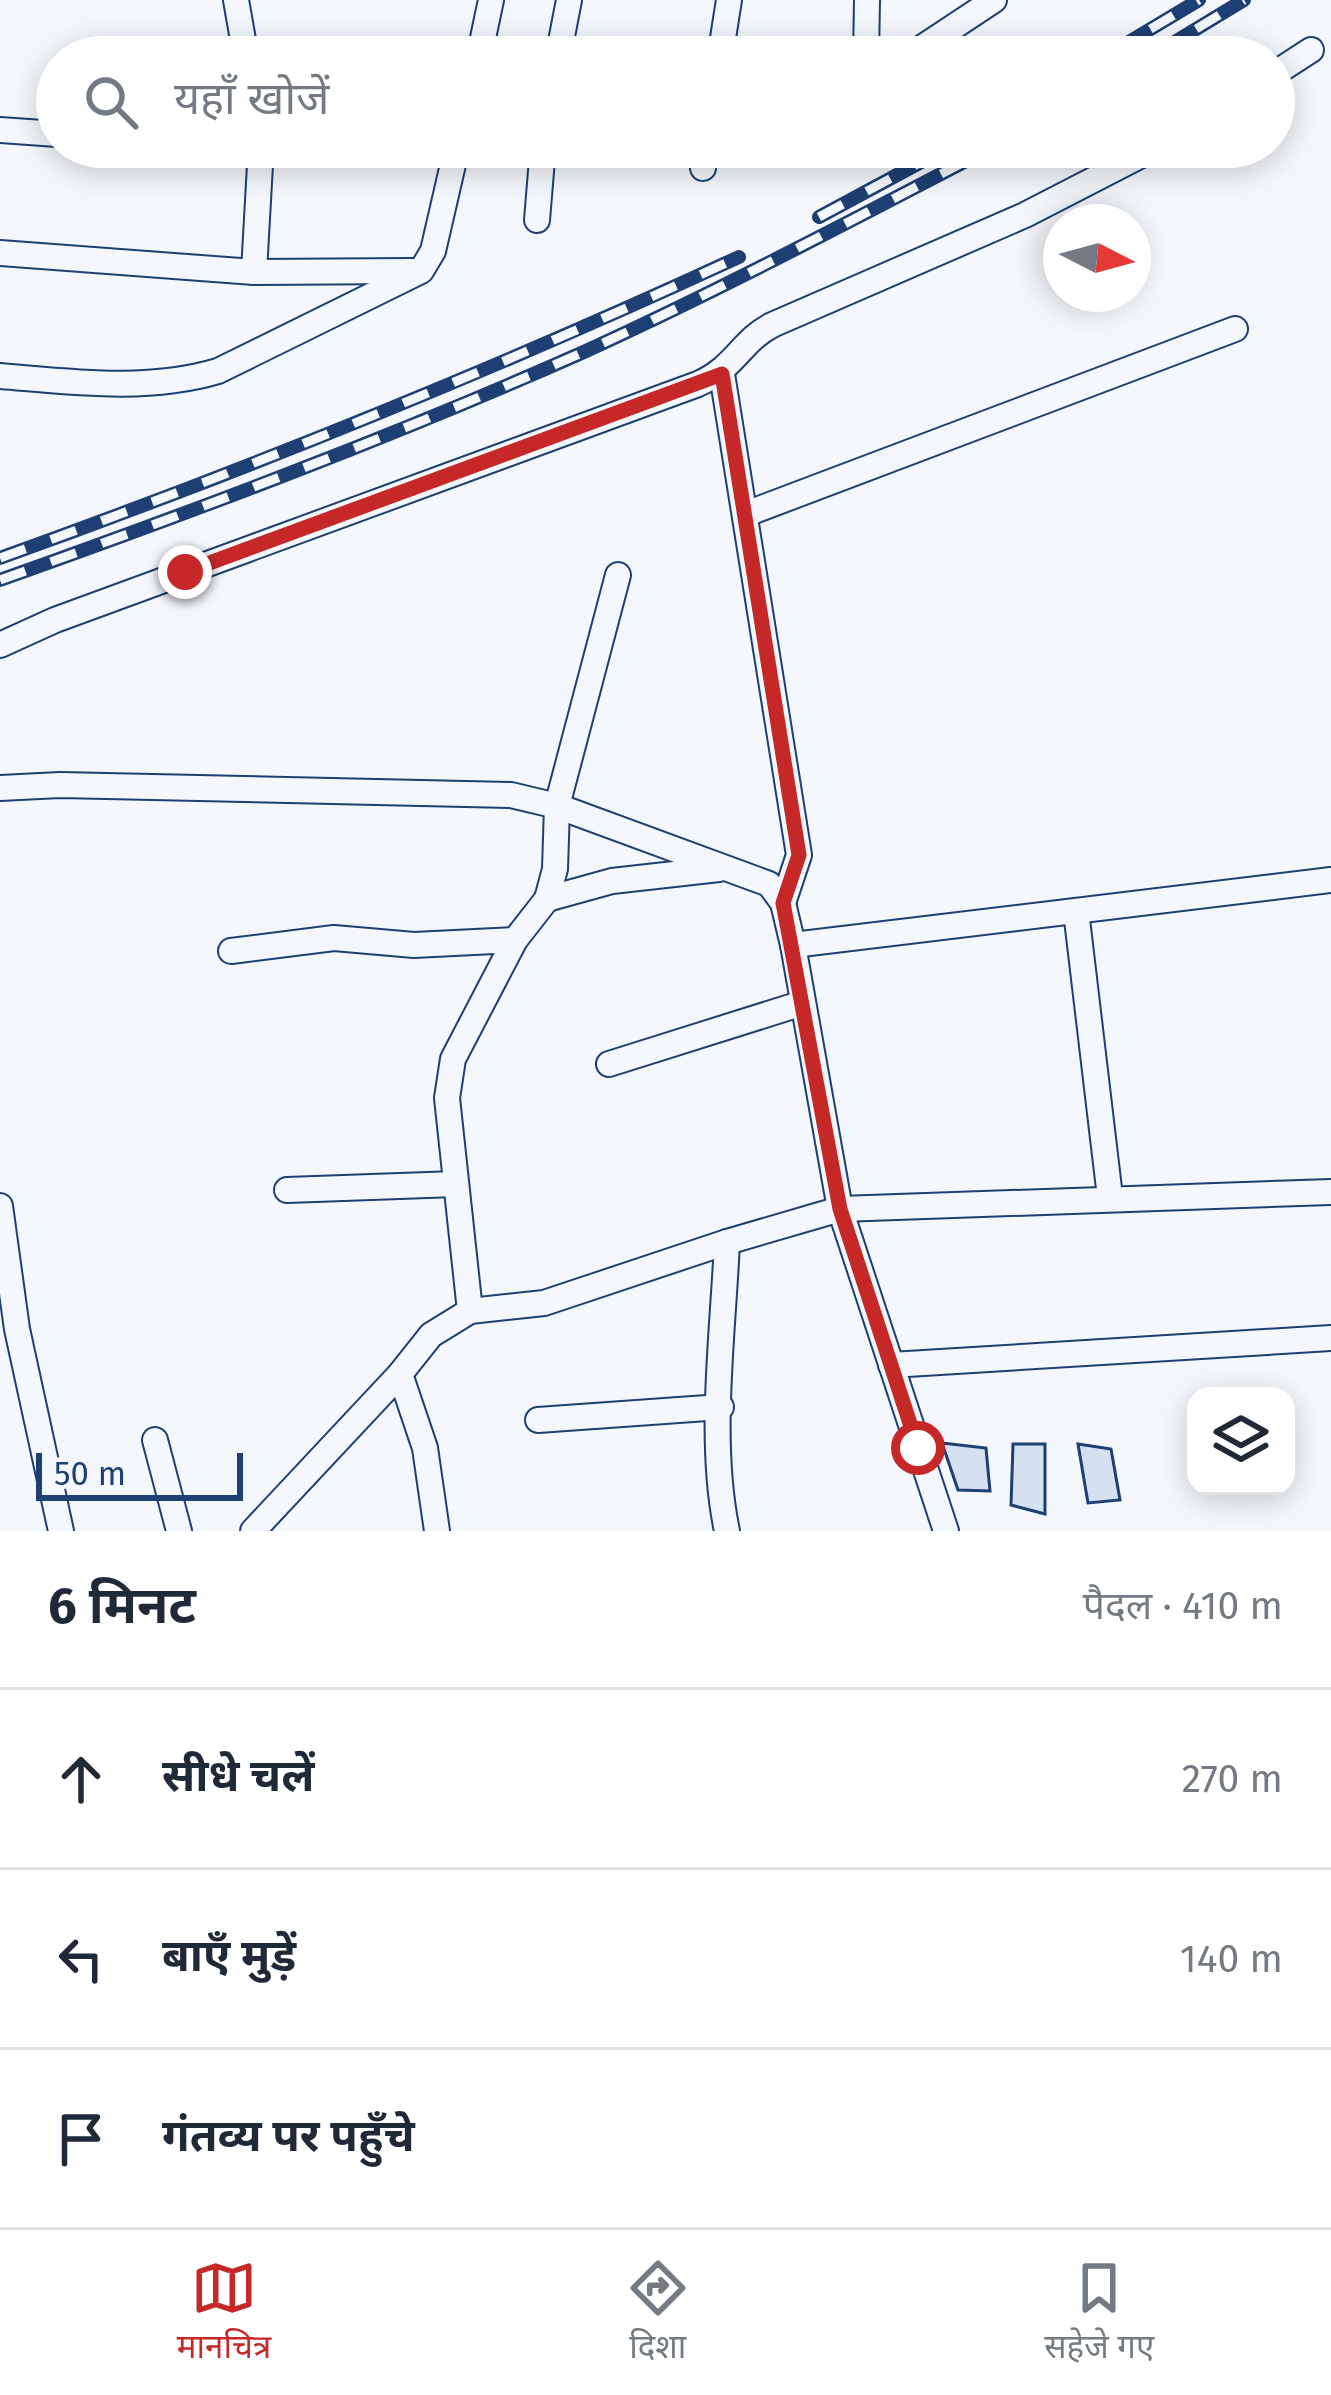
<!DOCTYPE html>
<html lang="hi">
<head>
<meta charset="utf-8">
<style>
	body { margin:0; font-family:"Fira Sans","Noto Sans Devanagari",sans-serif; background:#f2f2f3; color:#1f2937 }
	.controls { position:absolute; right:36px; bottom:36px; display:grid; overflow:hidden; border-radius:24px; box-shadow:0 6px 30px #0003 }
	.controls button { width:108px; height:108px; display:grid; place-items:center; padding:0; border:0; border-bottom:3px solid #e0e1e3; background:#fff; color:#1f2937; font:60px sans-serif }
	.compass { position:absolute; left:1043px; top:204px; width:108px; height:108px; border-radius:50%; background:#fff; box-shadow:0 6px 30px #0003; rotate:96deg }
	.scale { position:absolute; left:36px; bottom:30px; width:207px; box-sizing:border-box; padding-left:12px; border:6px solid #1d3f73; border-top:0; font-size:33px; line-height:42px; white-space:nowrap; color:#1d3f73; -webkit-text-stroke:9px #f4f7fb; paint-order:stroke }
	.stop { position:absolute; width:36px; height:36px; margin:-27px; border:9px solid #c62828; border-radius:50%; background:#fff }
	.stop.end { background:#c62828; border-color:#fff; box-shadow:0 3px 12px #0008 }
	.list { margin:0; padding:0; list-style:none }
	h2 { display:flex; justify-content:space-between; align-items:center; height:156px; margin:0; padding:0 48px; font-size:51px }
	h2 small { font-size:39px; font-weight:400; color:#747a83 }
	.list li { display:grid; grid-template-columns:78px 1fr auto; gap:36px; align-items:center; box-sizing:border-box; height:180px; padding:0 48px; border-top:3px solid #e0e1e3 }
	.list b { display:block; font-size:45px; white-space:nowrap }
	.list em { font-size:39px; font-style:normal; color:#747a83 }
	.icon { flex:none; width:66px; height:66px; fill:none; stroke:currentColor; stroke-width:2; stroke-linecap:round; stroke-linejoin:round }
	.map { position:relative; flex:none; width:1331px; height:1531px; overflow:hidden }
	.search { position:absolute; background:#fff; box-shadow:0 6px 30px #0003; left:36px; right:36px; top:36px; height:132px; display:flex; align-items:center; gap:30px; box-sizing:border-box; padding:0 42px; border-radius:66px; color:#747a83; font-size:45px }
	.sheet { height:696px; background:#fff }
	nav { display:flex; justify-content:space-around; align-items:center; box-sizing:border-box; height:168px; border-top:3px solid #e0e1e3; background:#fff; font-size:33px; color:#747a83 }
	nav a { display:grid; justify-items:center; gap:6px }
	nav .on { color:#c62828 }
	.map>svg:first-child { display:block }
	.building { fill:#d5e0f0; stroke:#1d3f73; stroke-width:3 }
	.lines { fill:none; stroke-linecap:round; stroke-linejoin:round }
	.minor-casing { stroke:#1d3f73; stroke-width:28 }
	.minor { stroke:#f4f7fb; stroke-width:24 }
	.rail-casing { stroke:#1d3f73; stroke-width:14 }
	.rail { stroke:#f4f7fb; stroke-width:9; stroke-dasharray:27; stroke-linecap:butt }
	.route { stroke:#c62828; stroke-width:15 }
</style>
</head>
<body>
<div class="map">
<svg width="1331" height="1531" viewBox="0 0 1331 1531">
	<rect width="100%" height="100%" fill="#f4f7fb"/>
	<g class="building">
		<path d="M942 1443 986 1448 990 1491 958 1490Z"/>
		<path d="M1013 1444H1045V1514L1011 1505Z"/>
		<path d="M1078 1444 1111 1449 1120 1500 1088 1503Z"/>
	</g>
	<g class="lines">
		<defs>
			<g id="minor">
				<path d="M236 0 246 57"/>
				<path d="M479 57 491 0"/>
				<path d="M558 57 569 0"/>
				<path d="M720 57 729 0"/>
				<path d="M866 57 867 0"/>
				<path d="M908 57 994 0"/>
				<path d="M1274 74 1311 50"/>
				<path d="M0 130 57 134"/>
				<path d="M703 168 706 147"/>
				<path d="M537 220 543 147"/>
				<path d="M0 253 254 272 412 271"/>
				<path d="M254 272 261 147"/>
				<path d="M722 374 799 855 783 903"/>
				<path d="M0 376C73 382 147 392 218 371L421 271 433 251 457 147"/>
				<path d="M746 514 1235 329"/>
				<path d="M0 645 55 620 698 384C735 368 741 341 772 325L1025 215 1157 147"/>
				<path d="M0 788 60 785 511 795 557 806 769 884 783 903 793 945 840 1209 946 1531"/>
				<path d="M547 899 612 881 719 869"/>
				<path d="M1076 911 1110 1197"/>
				<path d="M793 945 1331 880"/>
				<path d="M231 951 334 938 414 945 515 940"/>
				<path d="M609 1064 803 1003"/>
				<path d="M287 1190 456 1184"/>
				<path d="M0 1206 17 1329 61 1531"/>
				<path d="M727 1242C723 1334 708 1441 727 1531"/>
				<path d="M470 1311 447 1098 453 1059 515 940 547 899 555 869 557 806 618 575"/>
				<path d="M891 1365 1331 1338"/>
				<path d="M400 1374 425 1448 437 1531"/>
				<path d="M538 1420 721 1407"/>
				<path d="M155 1440 179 1531"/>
				<path d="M253 1531 400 1374 431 1335 470 1311 544 1303 727 1242 840 1209 1331 1192"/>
			</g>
		</defs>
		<use href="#minor" class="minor-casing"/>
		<use href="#minor" class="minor"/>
		<defs>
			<g id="rail">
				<path d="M1104 57 1199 0"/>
				<path d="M1150 57 1244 0"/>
				<path d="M819 217 949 147"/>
				<path d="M0 558C251 468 496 369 739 257"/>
				<path d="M0 580C197 510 395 436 586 351 724 288 858 217 993 147"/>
			</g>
		</defs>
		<use href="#rail" class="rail-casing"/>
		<use href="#rail" class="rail"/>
	</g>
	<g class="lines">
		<path class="route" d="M185 572 722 374 799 855 783 903 840 1209 918 1448"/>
	</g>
</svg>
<div class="controls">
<button><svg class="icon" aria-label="layers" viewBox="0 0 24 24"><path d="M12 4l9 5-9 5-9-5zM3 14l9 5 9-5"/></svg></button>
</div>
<svg class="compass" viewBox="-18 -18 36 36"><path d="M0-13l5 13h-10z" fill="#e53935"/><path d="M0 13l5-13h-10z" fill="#747a83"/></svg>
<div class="scale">50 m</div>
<div class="stop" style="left:918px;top:1448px"></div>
<div class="stop end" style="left:185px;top:572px"></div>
<div class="search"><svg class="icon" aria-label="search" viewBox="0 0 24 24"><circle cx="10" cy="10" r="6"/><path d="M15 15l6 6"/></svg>यहाँ खोजें</div>
</div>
<section class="sheet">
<h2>6 मिनट<small>पैदल · 410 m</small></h2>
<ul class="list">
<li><svg class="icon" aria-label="ahead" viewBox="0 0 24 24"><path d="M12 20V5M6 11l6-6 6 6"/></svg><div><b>सीधे चलें</b></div><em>270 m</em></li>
<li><svg class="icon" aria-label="left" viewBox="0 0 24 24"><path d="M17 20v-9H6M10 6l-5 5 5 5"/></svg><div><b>बाएँ मुड़ें</b></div><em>140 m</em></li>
<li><svg class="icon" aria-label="arrive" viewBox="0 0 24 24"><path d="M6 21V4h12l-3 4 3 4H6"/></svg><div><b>गंतव्य पर पहुँचे</b></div></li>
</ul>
</section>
<nav>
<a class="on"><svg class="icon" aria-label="map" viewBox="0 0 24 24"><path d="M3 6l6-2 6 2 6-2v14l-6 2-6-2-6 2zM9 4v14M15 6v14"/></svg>मानचित्र</a>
<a><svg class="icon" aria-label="directions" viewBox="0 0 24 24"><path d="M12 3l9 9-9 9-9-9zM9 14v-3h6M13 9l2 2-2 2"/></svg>दिशा</a>
<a><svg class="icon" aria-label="saved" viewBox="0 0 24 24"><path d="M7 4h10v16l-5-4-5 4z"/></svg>सहेजे गए</a>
</nav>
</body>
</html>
